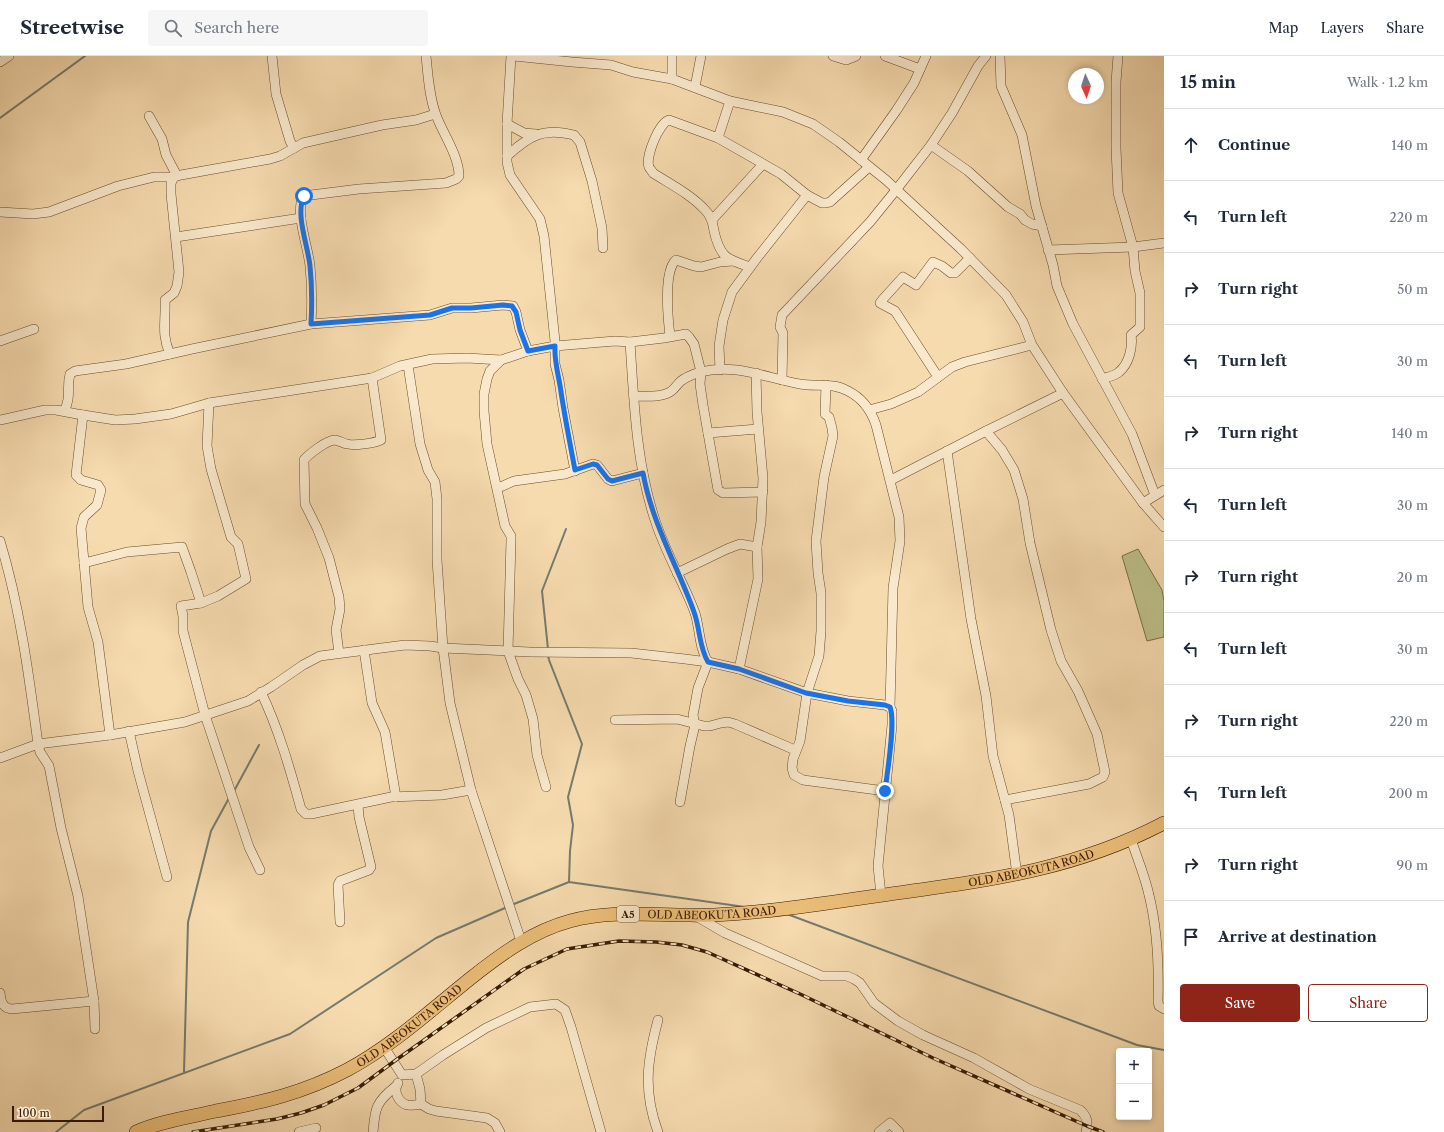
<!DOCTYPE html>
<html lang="en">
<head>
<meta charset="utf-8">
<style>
	body { margin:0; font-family:"Libre Caslon Text",serif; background:#f6f6f7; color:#1f2937 }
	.controls { position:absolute; right:12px; bottom:12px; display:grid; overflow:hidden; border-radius:4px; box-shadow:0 2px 6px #0003 }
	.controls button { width:36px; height:36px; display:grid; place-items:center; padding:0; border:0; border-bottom:1px solid #e0e1e3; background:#fff; color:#1f2937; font:20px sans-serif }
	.compass { position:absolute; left:1068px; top:12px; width:36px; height:36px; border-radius:50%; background:#fff; box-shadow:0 2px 6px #0003; rotate:177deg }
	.scale { position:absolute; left:12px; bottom:10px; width:92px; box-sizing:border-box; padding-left:4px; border:2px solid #381b01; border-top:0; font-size:11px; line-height:14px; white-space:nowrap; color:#381b01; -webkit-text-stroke:3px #f9e8cb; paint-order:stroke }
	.stop { position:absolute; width:12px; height:12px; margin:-9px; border:3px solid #1a73e8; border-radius:50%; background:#fff }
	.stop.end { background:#1a73e8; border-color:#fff; box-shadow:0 1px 4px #0008 }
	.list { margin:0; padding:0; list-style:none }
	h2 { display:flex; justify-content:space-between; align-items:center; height:52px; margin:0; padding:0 16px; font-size:17px }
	h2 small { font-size:13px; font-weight:400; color:#747a83 }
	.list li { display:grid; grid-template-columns:26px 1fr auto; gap:12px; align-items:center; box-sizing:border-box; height:72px; padding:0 16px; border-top:1px solid #e0e1e3 }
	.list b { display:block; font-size:15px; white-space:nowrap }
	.list em { font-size:13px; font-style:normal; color:#747a83 }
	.actions { display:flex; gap:8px; padding:12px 16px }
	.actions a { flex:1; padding:9px 0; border:1px solid #8f2418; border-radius:4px; text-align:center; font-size:14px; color:#8f2418 }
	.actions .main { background:#8f2418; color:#fff }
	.icon { flex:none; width:22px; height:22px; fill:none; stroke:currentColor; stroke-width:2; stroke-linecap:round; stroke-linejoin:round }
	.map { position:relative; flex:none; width:1164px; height:1076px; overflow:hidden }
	header { display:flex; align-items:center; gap:24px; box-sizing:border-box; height:56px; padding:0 20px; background:#fff; border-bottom:1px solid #e0e1e3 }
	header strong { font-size:19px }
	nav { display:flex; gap:22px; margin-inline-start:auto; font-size:14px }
	.search { width:280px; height:36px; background:#f6f6f7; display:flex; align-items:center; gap:10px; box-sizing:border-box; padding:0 14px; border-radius:4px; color:#747a83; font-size:15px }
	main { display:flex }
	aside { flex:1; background:#fff }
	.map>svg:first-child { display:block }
	.green { fill:#bdc08a; stroke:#7a6e46 }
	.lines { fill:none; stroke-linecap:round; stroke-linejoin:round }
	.stream { stroke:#767a6d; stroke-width:2 }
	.minor-casing { stroke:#684b2c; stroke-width:10 }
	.highway-casing { stroke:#381b01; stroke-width:14 }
	.minor { stroke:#f9e8cb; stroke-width:9 }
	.highway { stroke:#ebbe78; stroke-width:13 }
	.rail-casing { stroke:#381b01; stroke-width:3.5 }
	.rail { stroke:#f9e8cb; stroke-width:2; stroke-dasharray:6; stroke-linecap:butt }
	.route { stroke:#1a73e8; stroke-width:5 }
	.labels { text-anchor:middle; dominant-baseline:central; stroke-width:3; stroke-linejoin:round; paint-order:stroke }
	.shield { fill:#f9e8cb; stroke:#72583e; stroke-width:1 }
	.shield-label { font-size:10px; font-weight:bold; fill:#381b01 }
	.street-label { font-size:11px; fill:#381b01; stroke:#f9e8cb }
</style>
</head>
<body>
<header>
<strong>Streetwise</strong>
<div class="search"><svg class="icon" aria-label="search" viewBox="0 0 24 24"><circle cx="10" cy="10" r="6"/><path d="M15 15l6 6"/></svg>Search here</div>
<nav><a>Map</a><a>Layers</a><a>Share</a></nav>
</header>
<main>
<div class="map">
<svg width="1164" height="1076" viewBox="0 0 1164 1076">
	<rect width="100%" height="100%" fill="#f6dbaf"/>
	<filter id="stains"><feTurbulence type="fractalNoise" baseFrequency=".005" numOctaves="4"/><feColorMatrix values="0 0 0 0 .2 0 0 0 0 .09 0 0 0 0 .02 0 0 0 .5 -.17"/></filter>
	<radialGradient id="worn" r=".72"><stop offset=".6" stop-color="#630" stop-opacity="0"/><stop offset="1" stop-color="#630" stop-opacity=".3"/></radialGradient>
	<path class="green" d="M1138 493 1162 534 1164 545V581L1147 585 1122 500Z"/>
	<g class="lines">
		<g class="stream">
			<path d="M0 62 85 0"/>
			<path d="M548 593 542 535 566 473"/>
			<path d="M548 599 549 604 582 688 568 741 573 769 570 795 569 826"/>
			<path d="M234 735 259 689"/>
			<path d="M514 848 569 826 745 851"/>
			<path d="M787 858 1137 989 1164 994"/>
			<path d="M184 1016 188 866 211 775 229 742"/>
			<path d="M56 1076 84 1054 290 978 436 882 505 852"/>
		</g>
		<defs>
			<g id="minor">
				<path d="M272 0 276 38 290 85 294 92"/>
				<path d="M511 0 507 68V106L510 119 540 163 544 180 555 285V308L559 324 563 352 575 415"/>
				<path d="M514 0 572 6 611 9 633 16 672 23 730 45 783 56 813 68 839 86 886 124 961 193 1006 239 1023 266 1032 289 1063 337 1143 447 1164 471"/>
				<path d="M672 0V23"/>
				<path d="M833 0 846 4 856 0"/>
				<path d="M885 0 920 13"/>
				<path d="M1000 0 1001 30 1022 79 1036 150 1053 209 1057 230 1073 268 1132 378 1155 439"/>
				<path d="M0 6 9 0"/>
				<path d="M695 31 701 0"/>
				<path d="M149 60 162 83 166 99 175 116 174 121 171 127V138L179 216 177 230 174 237 165 244C166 265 161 278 170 298"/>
				<path d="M507 68 524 77 536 78"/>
				<path d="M718 82 730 45"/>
				<path d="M931 89 968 115 1008 151 1020 158 1025 164 1032 168 1042 170"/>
				<path d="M507 100C529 80 543 71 574 79L580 86 592 125 602 172 603 192"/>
				<path d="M861 104 896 55 914 27 926 0"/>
				<path d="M0 156 33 158 49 156 118 130 154 121H174L181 119 270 103 280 100 303 87 382 69 416 64 435 58"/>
				<path d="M712 164 763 108"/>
				<path d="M176 181 301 162"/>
				<path d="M1048 194 1133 191 1164 187"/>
				<path d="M750 211C726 203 720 201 714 175 713 167 711 160 706 155 692 139 670 128 653 117 652 115 650 113 649 111 645 101 659 67 669 64L718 82 781 118 807 139 822 147H826L830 146 869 111"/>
				<path d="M311 268C312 249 312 229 310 210 308 190 295 158 303 140L359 133 446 127 456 123 459 120C459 100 443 78 436 59 429 40 428 19 426 0"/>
				<path d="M670 280C668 263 664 220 674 206L676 204 694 210 701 211 720 206 733 205"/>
				<path d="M0 285 34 273"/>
				<path d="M630 286C634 346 636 407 655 464 665 496 683 525 695 557 700 573 699 592 708 606L698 632 694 654 693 659 695 669 690 690 680 746"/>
				<path d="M501 304 490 315 487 323 484 338V355L487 388 505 470 511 480V484L508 595 518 623 526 639 533 663 537 699 546 731"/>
				<path d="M408 309 420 388 428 414 435 426 437 443V504L443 592 450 647 471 734 521 885"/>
				<path d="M720 314 719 290 723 264 732 236 757 202 807 139"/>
				<path d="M938 321 895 255 880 247 883 243 903 221 916 229 933 206 942 210 951 217H955L970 202"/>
				<path d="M1102 323C1107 321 1115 320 1119 316 1129 308 1133 291 1131 279L1140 271V237L1135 215 1133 191 1118 137 1116 92V26L1118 0"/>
				<path d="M782 324 783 277 780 271 782 259 870 166 896 134 931 89 952 57 978 10 986 0"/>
				<path d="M826 329 825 358 829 361 832 372 833 380 824 421 816 485 818 517 821 537V575L819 600 807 637 800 685 793 703 792 712 794 719 803 724 885 735"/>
				<path d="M634 340C645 340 660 342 670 336 675 333 677 328 681 325 686 321 694 318 700 316 736 307 766 322 800 328 816 331 833 326 848 335 862 342 871 354 876 369L899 461 900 485 893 532 890 651"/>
				<path d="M209 347 207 390 211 413 231 481 238 488 246 523 218 540 201 547 181 550 183 560V575L205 659 249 791 260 814"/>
				<path d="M869 354 891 348 918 336 952 311 965 306 1032 289"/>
				<path d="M64 355C72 340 66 333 70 318L75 315 126 308 192 293 311 268 430 259 452 252H471L503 249 513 250 516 256 520 274 528 295"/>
				<path d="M83 359 76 419 81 424 98 429 101 434 97 449 84 461 81 472 88 551 98 586 110 679"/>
				<path d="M0 364 45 354H56L77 358 115 364 135 363 171 358 209 347 372 322 400 310 432 303 467 302 501 304 528 295 555 290 615 285 630 286 664 282 686 278 689 281 694 288 701 316 700 328 703 349 718 434 723 437 763 436"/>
				<path d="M986 375 1002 394 1014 414 1023 443 1030 487 1051 574 1061 605 1078 635 1097 678 1105 716 1103 721 1089 728 1005 744"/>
				<path d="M708 377 758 373"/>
				<path d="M947 395 971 563 986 640 993 700 1009 759 1017 819"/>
				<path d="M891 424 986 375 1063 337"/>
				<path d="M498 432 514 425 565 418 593 408 597 409 608 423 612 425 643 417"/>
				<path d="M1143 447 1164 434"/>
				<path d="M0 485C20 551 29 620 38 688L40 696 49 710 61 772 78 840 94 945 95 973"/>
				<path d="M84 507 127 496 182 491 191 516 201 547"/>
				<path d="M677 517 727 493 740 488 757 491"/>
				<path d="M364 594 372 647 385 676 396 741"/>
				<path d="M339 597 336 574 340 553 339 541 329 502 317 472 305 448 304 404C309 398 327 384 335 384 340 385 343 387 347 388 355 390 375 387 381 384L372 322"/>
				<path d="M739 613 758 523 757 491 761 466 763 422 757 356 756 317"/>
				<path d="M261 636C279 674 290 713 301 753L306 758H311L391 741 442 739 471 734"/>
				<path d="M615 664 677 663 704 670H710L721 667 728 666 735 668 795 694"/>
				<path d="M129 675 138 715 167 821"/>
				<path d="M0 702 38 688 110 679 185 666 248 645 271 631 303 609 320 600 405 589 430 590 443 592 530 596 631 597 685 603 708 606 739 613 807 637 848 645 885 649 890 651 892 655V669L878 810 881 839"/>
				<path d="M1131 783C1137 802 1145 820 1149 839 1158 875 1159 910 1158 946L1159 950 1164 953"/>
				<path d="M696 860 725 877 822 920H847L854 923 860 927 874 947 898 965 923 979 974 1002 1029 1033 1080 1054C1088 1061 1088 1067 1086 1076"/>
				<path d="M340 866 338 829 340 825 369 814 371 811 359 761 358 749"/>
				<path d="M0 937C1 945 2 952 12 953L94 945"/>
				<path d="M384 991 402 1019 416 1018 443 999 486 972 530 951 556 948 565 954 571 971 601 1076"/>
				<path d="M416 1018 420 1033 421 1048 429 1053 436 1055 487 1062 495 1067 500 1076"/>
				<path d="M398 1027C393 1035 398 1046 407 1049 411 1050 416 1049 421 1048"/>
				<path d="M299 1076 316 1072"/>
				<path d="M373 1076C375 1052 376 1046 395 1031"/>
				<path d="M658 1076C643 1035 647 1005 658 964"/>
				<path d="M879 1076 890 1067 899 1076"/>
			</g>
			<g id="highway">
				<path id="s1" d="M136 1076C161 1065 190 1061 216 1055 264 1046 303 1037 347 1014 392 990 431 954 471 922 501 898 533 875 570 865 610 854 650 859 691 859 704 860 717 859 730 858 781 855 832 846 883 839 983 825 1073 815 1164 767"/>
			</g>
		</defs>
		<use href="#minor" class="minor-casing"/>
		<use href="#highway" class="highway-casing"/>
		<use href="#minor" class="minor"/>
		<use href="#highway" class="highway"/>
		<defs>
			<path id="rail" d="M193 1076 277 1063 301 1057 324 1049 358 1032 396 1004 524 913 567 893 619 885 656 886 682 889 707 896 800 938 933 1002 1087 1070 1103 1076"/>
		</defs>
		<use href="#rail" class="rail-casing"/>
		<use href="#rail" class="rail"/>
	</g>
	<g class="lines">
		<path class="route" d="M304 140C295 158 308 190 310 210 312 229 312 249 311 268L430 259 452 252H471L503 249 512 250 516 256 520 274 528 295 555 290C554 306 559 320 561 336 565 362 570 388 575 414L593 408 597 409 608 423 612 425 643 417C652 467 677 509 694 556 700 572 699 591 708 606L739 613 806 637 848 645 885 649 890 651C896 666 887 717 885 735"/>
	</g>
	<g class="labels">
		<rect class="shield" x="617" y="850" width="22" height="16" rx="3"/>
		<g class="shield-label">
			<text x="628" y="858">A5</text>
		</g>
		<g class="street-label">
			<text stroke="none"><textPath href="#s1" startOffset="956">OLD ABEOKUTA ROAD</textPath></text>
			<text stroke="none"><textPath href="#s1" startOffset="633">OLD ABEOKUTA ROAD</textPath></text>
			<text stroke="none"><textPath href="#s1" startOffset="297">OLD ABEOKUTA ROAD</textPath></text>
		</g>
	</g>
	<rect width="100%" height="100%" filter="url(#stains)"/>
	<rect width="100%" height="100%" fill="url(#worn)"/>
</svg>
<div class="controls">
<button>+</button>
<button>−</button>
</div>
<svg class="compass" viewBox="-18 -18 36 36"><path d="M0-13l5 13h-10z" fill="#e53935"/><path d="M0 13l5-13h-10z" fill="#747a83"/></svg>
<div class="scale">100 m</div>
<div class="stop" style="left:304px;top:140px"></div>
<div class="stop end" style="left:885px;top:735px"></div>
</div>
<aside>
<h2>15 min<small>Walk · 1.2 km</small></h2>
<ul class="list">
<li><svg class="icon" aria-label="ahead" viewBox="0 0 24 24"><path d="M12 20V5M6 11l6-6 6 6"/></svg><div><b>Continue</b></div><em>140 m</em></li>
<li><svg class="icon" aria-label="left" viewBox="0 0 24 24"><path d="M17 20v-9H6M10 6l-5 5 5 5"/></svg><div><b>Turn left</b></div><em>220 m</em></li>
<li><svg class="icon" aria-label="right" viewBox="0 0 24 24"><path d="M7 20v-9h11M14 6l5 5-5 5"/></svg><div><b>Turn right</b></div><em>50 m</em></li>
<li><svg class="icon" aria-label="left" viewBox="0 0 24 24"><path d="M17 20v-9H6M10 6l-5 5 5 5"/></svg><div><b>Turn left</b></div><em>30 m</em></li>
<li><svg class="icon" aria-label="right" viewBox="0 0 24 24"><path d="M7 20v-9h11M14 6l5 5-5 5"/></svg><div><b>Turn right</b></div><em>140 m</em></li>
<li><svg class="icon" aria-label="left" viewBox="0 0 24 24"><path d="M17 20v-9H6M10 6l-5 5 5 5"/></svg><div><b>Turn left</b></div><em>30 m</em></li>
<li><svg class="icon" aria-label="right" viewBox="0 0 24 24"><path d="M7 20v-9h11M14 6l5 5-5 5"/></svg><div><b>Turn right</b></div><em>20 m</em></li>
<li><svg class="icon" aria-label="left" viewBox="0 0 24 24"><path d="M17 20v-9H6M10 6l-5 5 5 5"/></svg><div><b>Turn left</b></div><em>30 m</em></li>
<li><svg class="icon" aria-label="right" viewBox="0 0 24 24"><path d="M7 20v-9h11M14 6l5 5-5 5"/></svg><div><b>Turn right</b></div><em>220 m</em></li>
<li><svg class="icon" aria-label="left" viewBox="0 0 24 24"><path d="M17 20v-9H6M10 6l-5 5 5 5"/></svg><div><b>Turn left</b></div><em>200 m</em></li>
<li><svg class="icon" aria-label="right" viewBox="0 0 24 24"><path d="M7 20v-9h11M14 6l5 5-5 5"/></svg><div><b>Turn right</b></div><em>90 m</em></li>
<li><svg class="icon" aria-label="arrive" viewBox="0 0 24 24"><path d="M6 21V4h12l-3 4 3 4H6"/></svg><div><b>Arrive at destination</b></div></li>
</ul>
<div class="actions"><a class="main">Save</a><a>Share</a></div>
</aside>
</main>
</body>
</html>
